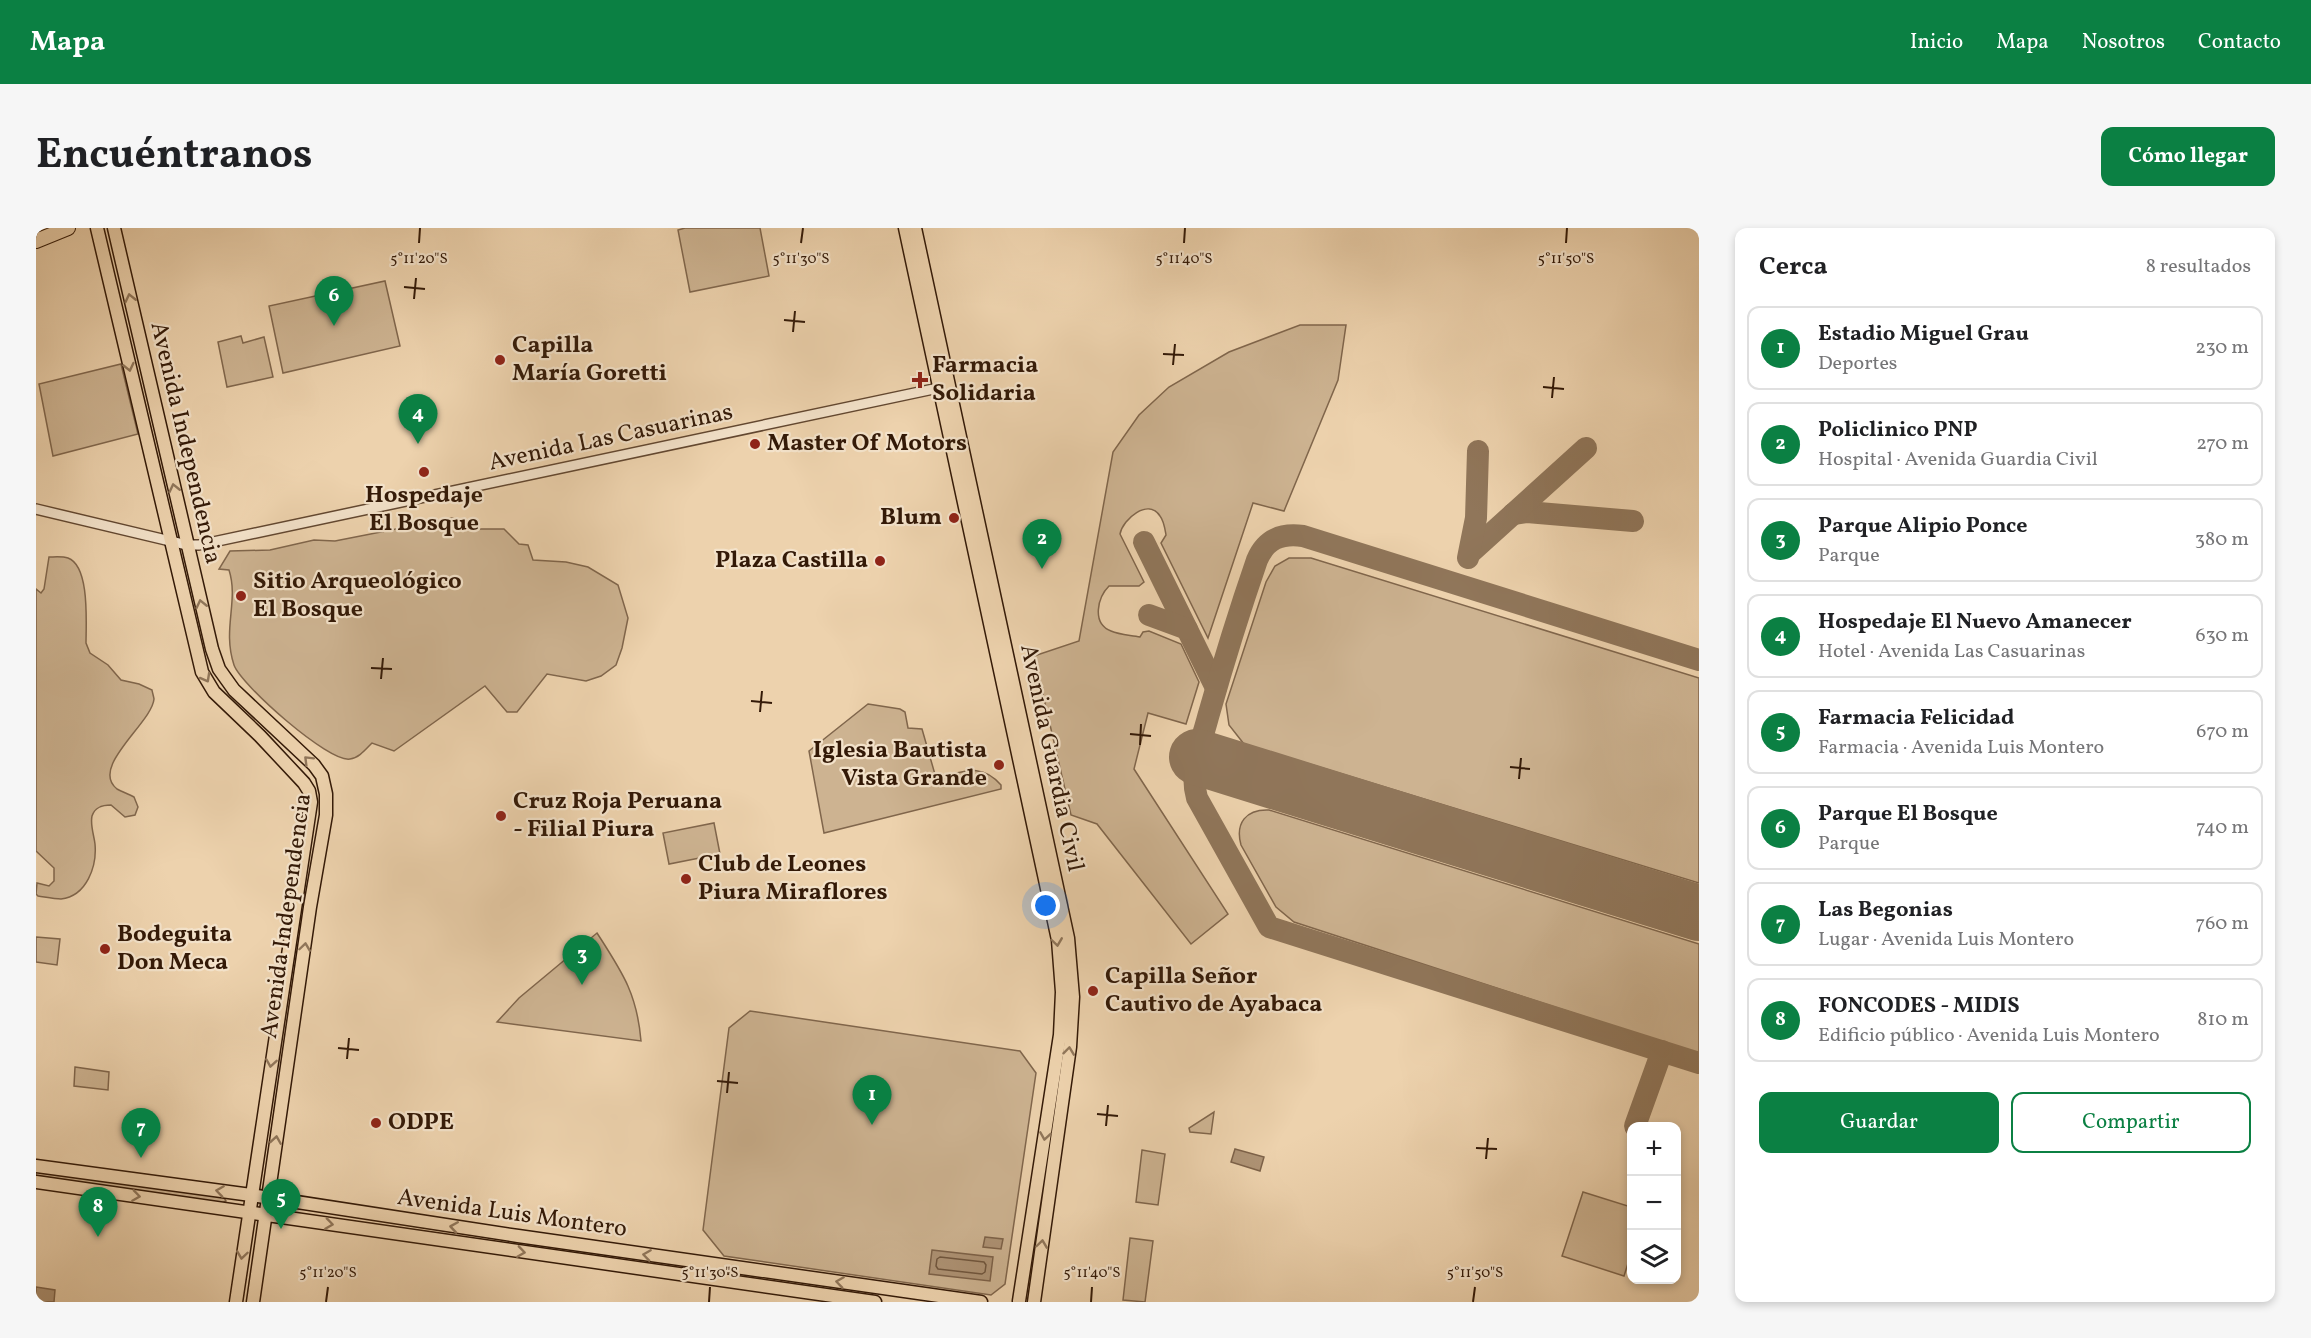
<!DOCTYPE html>
<html lang="es">
<head>
<meta charset="utf-8">
<style>
	body { margin:0; font-family:Vollkorn,serif; background:#f6f6f6; color:#202124 }
	.controls { position:absolute; right:18px; bottom:18px; display:grid; overflow:hidden; border-radius:12px; box-shadow:0 3px 9px #0003 }
	.controls button { width:54px; height:54px; display:grid; place-items:center; padding:0; border:0; border-bottom:2px solid #e0e0e0; background:#fff; color:#202124; font:30px sans-serif }
	.you { position:absolute; left:1010px; top:678px; width:21px; height:21px; margin:-15px; border:4px solid #fff; border-radius:50%; background:#1a73e8; box-shadow:0 0 0 9px #1a73e833 }
	.badge { display:grid; place-items:center; width:39px; height:39px; border-radius:50%; background:#0b8043; color:#fff; font-size:20px; font-weight:700 }
	.pin { position:absolute; translate:-50% -50px; filter:drop-shadow(0 2px 3px #0008) }
	.pin::after { content:''; position:absolute; top:32px; width:21px; height:18px; background:inherit; clip-path:polygon(0 0,100% 0,50% 100%) }
	.list { margin:0; padding:0; list-style:none }
	h2 { display:flex; justify-content:space-between; align-items:center; height:78px; margin:0; padding:0 24px; font-size:26px }
	h2 small { font-size:20px; font-weight:400; color:#757577 }
	.list li { display:grid; grid-template-columns:39px 1fr auto; gap:18px; align-items:center; box-sizing:border-box; height:84px; margin:0 12px 12px; padding:0 12px; border:2px solid #e0e0e0; border-radius:12px }
	.list b { display:block; font-size:22px; white-space:nowrap }
	.list p { margin:0; font-size:20px; white-space:nowrap; color:#757577 }
	.list em { font-size:20px; font-style:normal; color:#757577 }
	.actions { display:flex; gap:12px; padding:18px 24px }
	.actions a { flex:1; padding:14px 0; border:2px solid #0b8043; border-radius:12px; text-align:center; font-size:21px; color:#0b8043 }
	.actions .main { background:#0b8043; color:#fff }
	.icon { flex:none; width:33px; height:33px; fill:none; stroke:currentColor; stroke-width:2; stroke-linecap:round; stroke-linejoin:round }
	.map { position:relative; flex:none; width:1663px; height:1074px; overflow:hidden; border-radius:12px }
	header { display:flex; align-items:center; gap:36px; box-sizing:border-box; height:84px; padding:0 30px; background:#0b8043; color:#fff }
	header strong { font-size:28px }
	nav { display:flex; gap:33px; margin-inline-start:auto; font-size:21px }
	.intro { display:flex; align-items:center; justify-content:space-between; box-sizing:border-box; height:144px; padding:0 36px }
	h1 { margin:0; font-size:42px }
	.button { padding:15px 27px; border-radius:12px; background:#0b8043; color:#fff; font-size:21px; font-weight:700 }
	main { display:flex; gap:36px; padding:0 36px }
	aside { flex:1; background:#fff; border-radius:12px; box-shadow:0 3px 9px #0003 }
	.map>svg:first-child { display:block }
	.green { fill:#cdb391; stroke:#80664c; stroke-width:1.5 }
	.water { fill:#ae9375; stroke:#7d6249; stroke-width:1.5 }
	.lines { fill:none; stroke-linecap:round; stroke-linejoin:round }
	.shore { stroke:#70563e; stroke-width:1.5 }
	.taxiway { stroke:#90765a; stroke-width:22 }
	.runway { stroke:#90765a; stroke-width:56 }
	.minor-casing { stroke:#624730; stroke-width:12 }
	.major-casing { stroke:#331907; stroke-width:15 }
	.highway-casing { stroke:#331907; stroke-width:16 }
	.minor { stroke:#f3e2ca; stroke-width:9 }
	.major { stroke:#edd2ad; stroke-width:12 }
	.highway { stroke:#edd2ad; stroke-width:14 }
	.oneway { stroke:#90765a }
	.ticks { fill:none; stroke:#331907; stroke-width:2 }
	.poi-dot { fill:#8f2418; stroke:#f3e2ca; stroke-width:2 }
	.labels { text-anchor:middle; dominant-baseline:central; stroke-width:4.5; stroke-linejoin:round; paint-order:stroke }
	.poi-label { font-size:24px; font-weight:bold; fill:#331907; stroke:#f3e2ca; text-anchor:start }
	.street-label { font-size:24px; fill:#331907; stroke:#f3e2ca }
	.ticks-label { font-size:15px; text-anchor:middle; fill:#331907; stroke:#f3e2ca; stroke-width:4.5; stroke-linejoin:round; paint-order:stroke }
</style>
</head>
<body>
<header>
<strong>Mapa</strong>
<nav><a>Inicio</a><a>Mapa</a><a>Nosotros</a><a>Contacto</a></nav>
</header>
<div class="intro"><h1>Encuéntranos</h1><a class="button">Cómo llegar</a></div>
<main>
<div class="map">
<svg width="1663" height="1074" viewBox="0 0 1663 1074">
	<rect width="100%" height="100%" fill="#edd2ad"/>
	<filter id="stains"><feTurbulence type="fractalNoise" baseFrequency=".00333" numOctaves="4"/><feColorMatrix values="0 0 0 0 .2 0 0 0 0 .09 0 0 0 0 .02 0 0 0 .5 -.17"/></filter>
	<radialGradient id="worn" r=".72"><stop offset=".6" stop-color="#630" stop-opacity="0"/><stop offset="1" stop-color="#630" stop-opacity=".3"/></radialGradient>
	<g class="green">
		<path d="M649 0H724L733 48 654 64 642 2Z"/>
		<path d="M349 53 364 118 247 145 233 78Z"/>
		<path d="M1264 97H1310L1302 152 1248 283 1217 275 1172 410 1125 315 1130 307C1129 301 1128 293 1124 288 1112 270 1087 291 1084 306L1108 354 1103 358H1073C1062 369 1055 395 1075 403 1084 407 1095 407 1104 409L1107 404 1113 403 1145 416 1163 454 1150 496 1112 485 1098 541 1192 686 1155 716 1061 596 1035 587 998 428 1043 413 1077 224 1103 187 1133 159 1193 124Z"/>
		<path d="M205 108 207 115 228 109 237 149 191 159 182 114Z"/>
		<path d="M85 136 102 206 17 228 3 156Z"/>
		<path d="M416 290 429 295 433 301H468L483 316 492 317 497 332 530 334 552 339 582 357 592 390 586 420 580 437 565 448 550 453 511 446 481 484H471L449 458 358 523 336 515C330 521 323 530 314 531 293 535 205 457 198 437 186 401 203 373 193 342L183 341 194 323 234 322 278 312 299 313Z"/>
		<path d="M13 329C18 329 26 328 32 330 54 338 50 395 50 415L54 425 72 437 85 452 103 456 116 462C116 463 118 470 118 471 116 495 53 539 81 561 86 564 93 566 98 569L102 579 99 587 89 589 75 577C66 577 59 579 56 588 54 597 58 607 59 616 61 638 51 668 25 671 18 671 9 669 2 668L0 666 1 655 13 658 18 653V640L0 623V361L5 365 8 361Z"/>
		<path d="M1253 330H1275L1663 450V655L1208 516 1193 497 1190 476 1230 354 1239 338Z"/>
		<path d="M832 476 864 481 869 484 872 500 886 501 900 550C926 545 944 533 965 557V561L788 605 773 523Z"/>
		<path d="M1233 582 1663 716V826L1258 694 1240 679 1205 617C1199 595 1210 581 1233 582Z"/>
		<path d="M678 595 684 626 633 636 627 605Z"/>
		<path d="M561 705C586 744 601 765 605 813L461 794 483 770Z"/>
		<path d="M0 709 24 711 21 737 0 734Z"/>
		<path d="M714 783 984 823 1000 845 969 1056 955 1067 688 1028 667 1002 693 800Z"/>
		<path d="M39 839 73 844 72 862 38 858Z"/>
		<path d="M1178 884 1175 906 1154 904 1153 900Z"/>
		<path d="M1106 922 1129 926 1122 977 1100 974Z"/>
		<path d="M0 942 187 968 190 973 184 976 0 949Z"/>
		<path d="M1547 964 1595 979V1026L1588 1048 1526 1028Z"/>
		<path d="M1094 1010 1117 1013 1109 1074 1087 1072Z"/>
	</g>
	<g class="water">
		<path d="M1199 921 1228 929 1224 943 1195 934Z"/>
		<path d="M949 1009 967 1011 965 1021 947 1019Z"/>
		<path d="M896 1022 957 1029 954 1053 893 1046Z"/>
		<path d="M0 1059 19 1062 18 1074H0Z"/>
	</g>
	<g class="lines">
		<path class="shore" d="M904 1029 948 1034 950 1037 949 1044 946 1046 902 1041 900 1038 901 1031Z"/>
		<g class="taxiway">
			<path d="M1477 286 1491 284 1597 293"/>
			<path d="M1108 314 1180 460"/>
			<path d="M1434 325 1550 220"/>
			<path d="M1432 330 1440 290 1442 223"/>
			<path d="M1113 387 1151 401"/>
			<path d="M1663 432 1267 308C1245 305 1230 311 1221 332 1203 384 1187 436 1172 489 1165 516 1153 542 1161 570L1233 699 1663 835"/>
			<path d="M1599 898 1626 823"/>
		</g>
		<path class="runway" d="M1161 529 1663 685"/>
		<defs>
			<path id="minor" d="M0 281 151 317H163L907 159"/>
			<g id="major">
				<path d="M61 0 166 444 178 464 224 508 268 555 273 563 275 574 200 1074"/>
				<path d="M78 0 176 421 183 441 198 462 278 537 286 548 290 566V587L274 679 217 1074"/>
				<path d="M869 0 1022 712 1026 764 1024 807 983 1073"/>
				<path d="M879 0 1032 710 1037 769 1034 819 998 1074"/>
				<path d="M0 938 215 967 482 1008 945 1074"/>
				<path d="M0 954 839 1074"/>
			</g>
			<path id="highway" d="M0 13 32 0"/>
		</defs>
		<use href="#minor" class="minor-casing"/>
		<use href="#major" class="major-casing"/>
		<use href="#highway" class="highway-casing"/>
		<use href="#minor" class="minor"/>
		<use href="#major" class="major"/>
		<use href="#highway" class="highway"/>
	</g>
	<defs><path id="oneway-chevron" d="M-2-3.5L2.5 0L-2 3.5" fill="none" stroke-width="1.6" stroke-linecap="round" stroke-linejoin="round" transform="scale(1.5)"/></defs>
	<g class="oneway">
		<use href="#oneway-chevron" transform="translate(94 70) rotate(-103)"/>
		<use href="#oneway-chevron" transform="translate(93 139) rotate(77)"/>
		<use href="#oneway-chevron" transform="translate(138 260) rotate(-103)"/>
		<use href="#oneway-chevron" transform="translate(165 376) rotate(-103)"/>
		<use href="#oneway-chevron" transform="translate(170 450) rotate(61)"/>
		<use href="#oneway-chevron" transform="translate(272 532) rotate(-135)"/>
		<use href="#oneway-chevron" transform="translate(1021 714) rotate(82)"/>
		<use href="#oneway-chevron" transform="translate(269 719) rotate(-82)"/>
		<use href="#oneway-chevron" transform="translate(1033 823) rotate(-83)"/>
		<use href="#oneway-chevron" transform="translate(235 835) rotate(99)"/>
		<use href="#oneway-chevron" transform="translate(1009 908) rotate(99)"/>
		<use href="#oneway-chevron" transform="translate(240 912) rotate(-81)"/>
		<use href="#oneway-chevron" transform="translate(184 963) rotate(-172)"/>
		<use href="#oneway-chevron" transform="translate(100 968) rotate(8)"/>
		<use href="#oneway-chevron" transform="translate(293 996) rotate(8)"/>
		<use href="#oneway-chevron" transform="translate(418 999) rotate(-171)"/>
		<use href="#oneway-chevron" transform="translate(1006 1016) rotate(-82)"/>
		<use href="#oneway-chevron" transform="translate(485 1024) rotate(8)"/>
		<use href="#oneway-chevron" transform="translate(206 1027) rotate(98)"/>
		<use href="#oneway-chevron" transform="translate(611 1027) rotate(-172)"/>
		<use href="#oneway-chevron" transform="translate(804 1054) rotate(-172)"/>
	</g>
	<path class="ticks" d="M383 15 384 0M765 15 767 0M1148 15 1149 0M1530 15 1531 0M368 59 389 61M378 71 380 50M748 92 769 94M757 104 759 83M1127 126 1148 127M1137 137 1139 116M1507 159 1528 161M1516 170 1518 149M335 440 356 441M345 451 347 430M715 473 736 475M724 484 726 463M1094 506 1115 508M1104 517 1105 496M1474 539 1494 541M1483 551 1485 530M302 820 323 822M311 831 313 810M681 853 702 855M691 865 693 844M1061 886 1082 888M1070 898 1072 877M1440 920 1461 921M1450 931 1452 910M290 1074 292 1059M673 1074 674 1059M1055 1074 1056 1059M1437 1074 1439 1059"/>
	<g class="poi-dot">
		<circle cx="464" cy="132" r="6"/>
		<path d="M881 143h6v6h6v6h-6v6h-6v-6h-6v-6h6z"/>
		<circle cx="719" cy="216" r="6"/>
		<circle cx="388" cy="244" r="6"/>
		<circle cx="918" cy="290" r="6"/>
		<circle cx="844" cy="333" r="6"/>
		<circle cx="205" cy="368" r="6"/>
		<circle cx="963" cy="537" r="6"/>
		<circle cx="465" cy="588" r="6"/>
		<circle cx="650" cy="651" r="6"/>
		<circle cx="69" cy="721" r="6"/>
		<circle cx="1057" cy="763" r="6"/>
		<circle cx="340" cy="895" r="6"/>
	</g>
	<g class="labels">
		<g class="poi-label">
			<text x="476" y="118">Capilla<tspan x="476" dy="28">María Goretti</tspan></text>
			<text x="896" y="138">Farmacia<tspan x="896" dy="28">Solidaria</tspan></text>
			<text x="731" y="216">Master Of Motors</text>
			<text x="388" y="268" text-anchor="middle">Hospedaje<tspan x="388" dy="28">El Bosque</tspan></text>
			<text x="906" y="290" text-anchor="end">Blum</text>
			<text x="832" y="333" text-anchor="end">Plaza Castilla</text>
			<text x="217" y="354">Sitio Arqueológico<tspan x="217" dy="28">El Bosque</tspan></text>
			<text x="951" y="523" text-anchor="end">Iglesia Bautista<tspan x="951" dy="28">Vista Grande</tspan></text>
			<text x="477" y="574">Cruz Roja Peruana<tspan x="477" dy="28">- Filial Piura</tspan></text>
			<text x="662" y="637">Club de Leones<tspan x="662" dy="28">Piura Miraflores</tspan></text>
			<text x="81" y="707">Bodeguita<tspan x="81" dy="28">Don Meca</tspan></text>
			<text x="1069" y="749">Capilla Señor<tspan x="1069" dy="28">Cautivo de Ayabaca</tspan></text>
			<text x="352" y="895">ODPE</text>
		</g>
		<g class="street-label">
			<text transform="translate(575 210) rotate(-12)">Avenida Las Casuarinas</text>
			<text transform="translate(149 215) rotate(77)">Avenida Independencia</text>
			<text transform="translate(1015 530) rotate(78)">Avenida Guardia Civil</text>
			<text transform="translate(251 688) rotate(-82)">Avenida Independencia</text>
			<text transform="translate(476 986) rotate(8)">Avenida Luis Montero</text>
		</g>
	</g>
	<g class="ticks-label">
		<text x="383" y="35">5°11'20"S</text>
		<text x="765" y="35">5°11'30"S</text>
		<text x="1148" y="35">5°11'40"S</text>
		<text x="1530" y="35">5°11'50"S</text>
		<text x="292" y="1049">5°11'20"S</text>
		<text x="674" y="1049">5°11'30"S</text>
		<text x="1056" y="1049">5°11'40"S</text>
		<text x="1439" y="1049">5°11'50"S</text>
	</g>
	<rect width="100%" height="100%" filter="url(#stains)"/>
	<rect width="100%" height="100%" fill="url(#worn)"/>
</svg>
<div class="controls">
<button>+</button>
<button>−</button>
<button><svg class="icon" aria-label="layers" viewBox="0 0 24 24"><path d="M12 4l9 5-9 5-9-5zM3 14l9 5 9-5"/></svg></button>
</div>
<div class="you"></div>
<div class="pin badge" style="left:836px;top:897px">1</div>
<div class="pin badge" style="left:1006px;top:341px">2</div>
<div class="pin badge" style="left:546px;top:757px">3</div>
<div class="pin badge" style="left:382px;top:216px">4</div>
<div class="pin badge" style="left:245px;top:1001px">5</div>
<div class="pin badge" style="left:298px;top:98px">6</div>
<div class="pin badge" style="left:105px;top:930px">7</div>
<div class="pin badge" style="left:62px;top:1009px">8</div>
</div>
<aside>
<h2>Cerca<small>8 resultados</small></h2>
<ul class="list">
<li><span class="badge">1</span><div><b>Estadio Miguel Grau</b><p>Deportes</p></div><em>230 m</em></li>
<li><span class="badge">2</span><div><b>Policlinico PNP</b><p>Hospital · Avenida Guardia Civil</p></div><em>270 m</em></li>
<li><span class="badge">3</span><div><b>Parque Alipio Ponce</b><p>Parque</p></div><em>380 m</em></li>
<li><span class="badge">4</span><div><b>Hospedaje El Nuevo Amanecer</b><p>Hotel · Avenida Las Casuarinas</p></div><em>630 m</em></li>
<li><span class="badge">5</span><div><b>Farmacia Felicidad</b><p>Farmacia · Avenida Luis Montero</p></div><em>670 m</em></li>
<li><span class="badge">6</span><div><b>Parque El Bosque</b><p>Parque</p></div><em>740 m</em></li>
<li><span class="badge">7</span><div><b>Las Begonias</b><p>Lugar · Avenida Luis Montero</p></div><em>760 m</em></li>
<li><span class="badge">8</span><div><b>FONCODES - MIDIS</b><p>Edificio público · Avenida Luis Montero</p></div><em>810 m</em></li>
</ul>
<div class="actions"><a class="main">Guardar</a><a>Compartir</a></div>
</aside>
</main>
</body>
</html>
